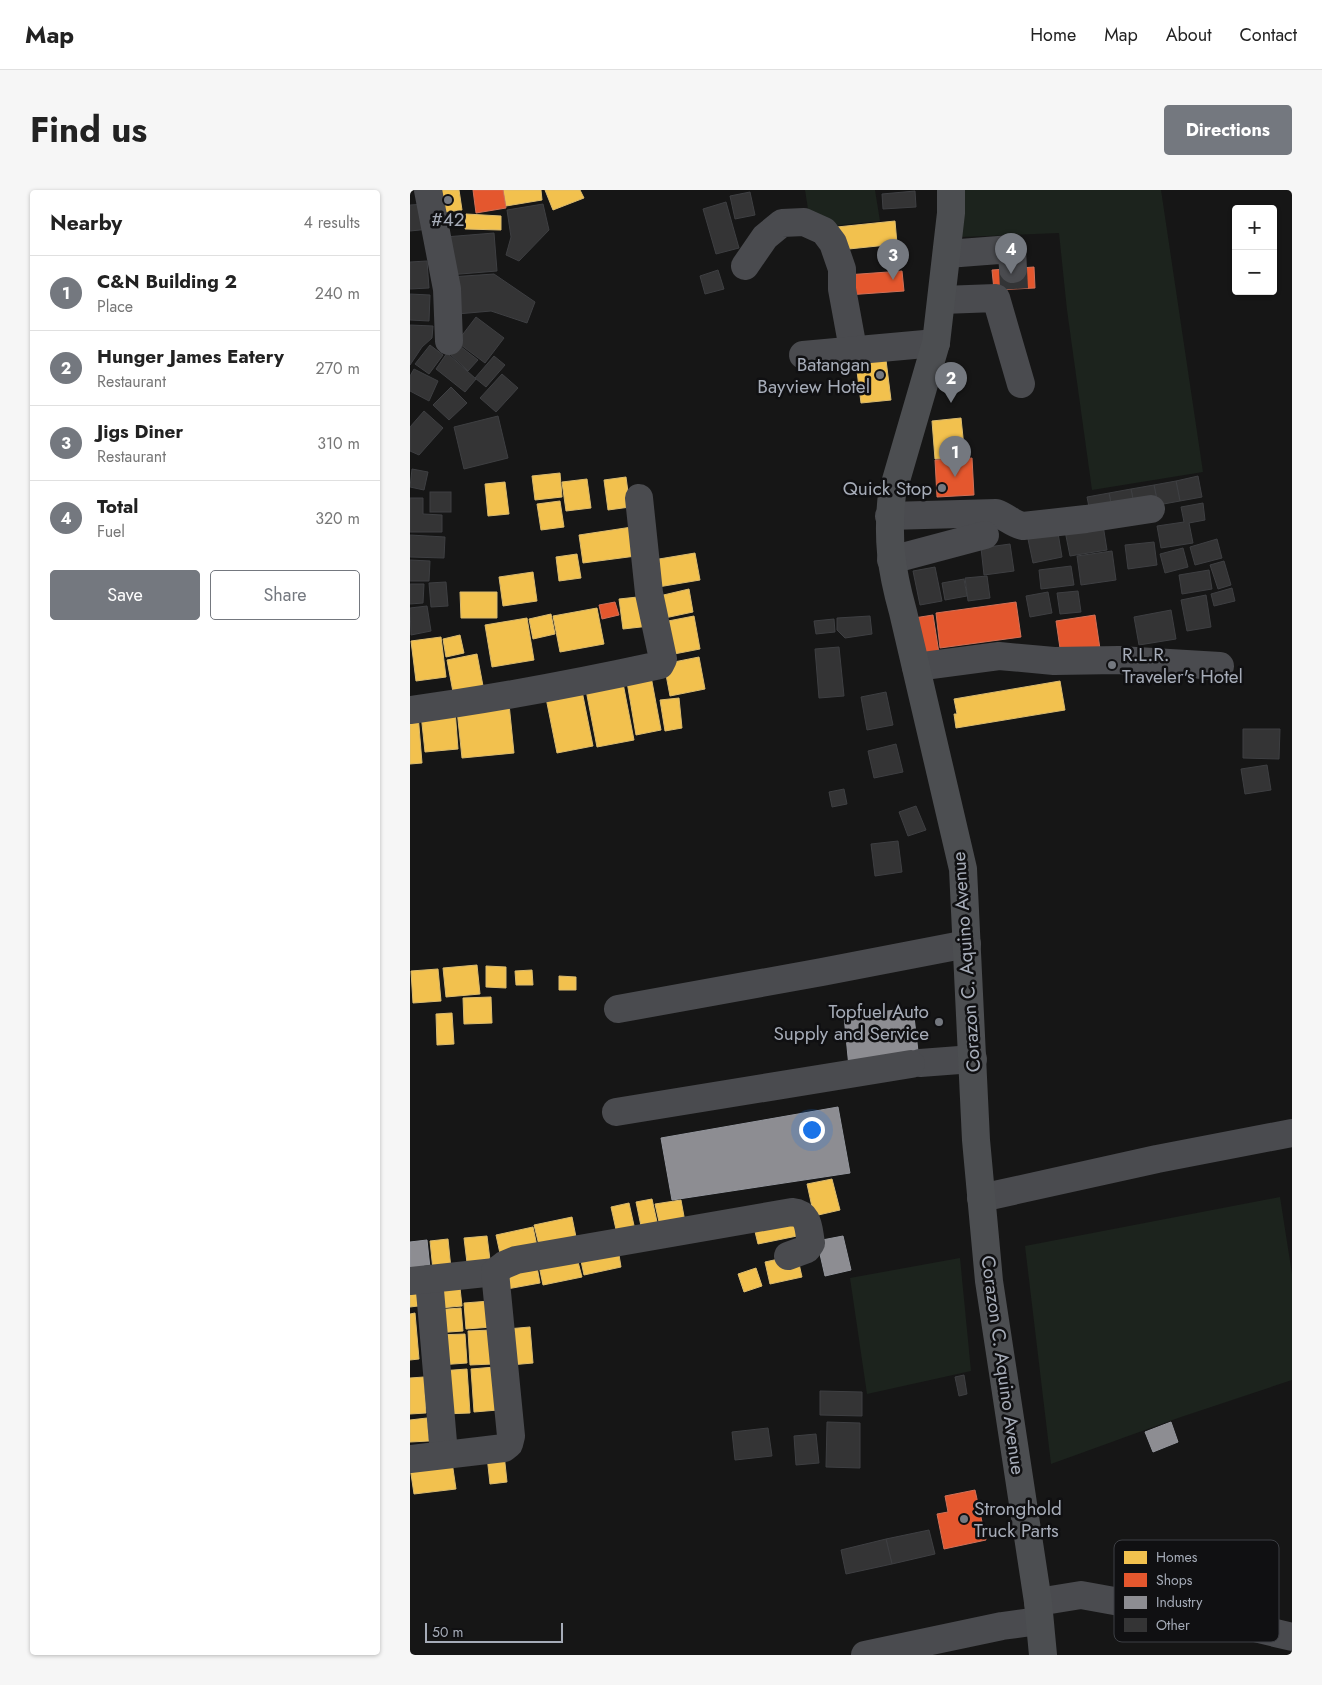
<!DOCTYPE html>
<html lang="en">
<head>
<meta charset="utf-8">
<style>
	body { margin:0; font-family:Jost,sans-serif; background:#f6f6f6; color:#222 }
	.controls { position:absolute; right:15px; top:15px; display:grid; overflow:hidden; border-radius:5px; box-shadow:0 1px 4px #0004 }
	.controls button { width:45px; height:45px; display:grid; place-items:center; padding:0; border:0; border-bottom:1px solid #e0e0e0; background:#fff; color:#222; font:25px sans-serif }
	.scale { position:absolute; left:15px; bottom:12px; width:138px; box-sizing:border-box; padding-left:5px; border:2px solid #a6acb8; border-top:0; font-size:14px; line-height:18px; white-space:nowrap; color:#a6acb8; -webkit-text-stroke:4px #101012; paint-order:stroke }
	.you { position:absolute; left:401px; top:939px; width:18px; height:18px; margin:-12px; border:4px solid #fff; border-radius:50%; background:#1a73e8; box-shadow:0 0 0 8px #1a73e833 }
	.badge { display:grid; place-items:center; width:32px; height:32px; border-radius:50%; background:#74787f; color:#fff; font-size:16px; font-weight:700 }
	.pin { position:absolute; translate:-50% -41px; filter:drop-shadow(0 1px 2px #0008) }
	.pin::after { content:''; position:absolute; top:26px; width:18px; height:15px; background:inherit; clip-path:polygon(0 0,100% 0,50% 100%) }
	.list { margin:0; padding:0; list-style:none }
	h2 { display:flex; justify-content:space-between; align-items:center; height:65px; margin:0; padding:0 20px; font-size:21px }
	h2 small { font-size:16px; font-weight:400; color:#767676 }
	.list li { display:grid; grid-template-columns:32px 1fr auto; gap:15px; align-items:center; box-sizing:border-box; height:75px; padding:0 20px; border-top:1px solid #e0e0e0 }
	.list b { display:block; font-size:19px; white-space:nowrap }
	.list p { margin:0; font-size:16px; white-space:nowrap; color:#767676 }
	.list em { font-size:16px; font-style:normal; color:#767676 }
	.actions { display:flex; gap:10px; padding:15px 20px }
	.actions a { flex:1; padding:11px 0; border:1px solid #74787f; border-radius:5px; text-align:center; font-size:18px; color:#74787f }
	.actions .main { background:#74787f; color:#fff }
	.map { position:relative; flex:none; width:882px; height:1465px; overflow:hidden; border-radius:5px }
	header { display:flex; align-items:center; gap:30px; box-sizing:border-box; height:70px; padding:0 25px; background:#fff; border-bottom:1px solid #e0e0e0 }
	header strong { font-size:24px }
	nav { display:flex; gap:28px; margin-inline-start:auto; font-size:18px }
	.intro { display:flex; align-items:center; justify-content:space-between; box-sizing:border-box; height:120px; padding:0 30px }
	h1 { margin:0; font-size:35px }
	.button { padding:12px 22px; border-radius:5px; background:#74787f; color:#fff; font-size:18px; font-weight:700 }
	main { display:flex; gap:30px; padding:0 30px }
	aside { flex:1; background:#fff; border-radius:5px; box-shadow:0 1px 4px #0004 }
	.map>svg:first-child { display:block }
	.green { fill:#1c231d }
	.homes { fill:#f2c14e; stroke:#dbbb6e }
	.shops { fill:#e4572e; stroke:#d17057 }
	.industry { fill:#8d8d92; stroke:#94969d }
	.building { fill:#343435; stroke:#3e3f42 }
	.lines { fill:none; stroke-linecap:round; stroke-linejoin:round }
	.minor-tunnel { stroke:#333436; stroke-width:28; stroke-dasharray:28 14; stroke-linecap:butt }
	.minor { stroke:#4a4b4f; stroke-width:28 }
	.major { stroke:#4c4e51; stroke-width:28 }
	.poi-dot { fill:#74787f; stroke:#101012; stroke-width:2 }
	.labels { text-anchor:middle; dominant-baseline:central; stroke-width:5; stroke-linejoin:round; paint-order:stroke }
	.poi-label { font-size:19px; fill:#a6acb8; stroke:#101012; text-anchor:end }
	.street-label { font-size:19px; fill:#a6acb8; stroke:#101012 }
	.key { fill:#101012; stroke:#3d3f44; stroke-width:1 }
	.key-label { font-size:14px; fill:#a6acb8 }
</style>
</head>
<body>
<header>
<strong>Map</strong>
<nav><a>Home</a><a>Map</a><a>About</a><a>Contact</a></nav>
</header>
<div class="intro"><h1>Find us</h1><a class="button">Directions</a></div>
<main>
<aside>
<h2>Nearby<small>4 results</small></h2>
<ul class="list">
<li><span class="badge">1</span><div><b>C&amp;N Building 2</b><p>Place</p></div><em>240 m</em></li>
<li><span class="badge">2</span><div><b>Hunger James Eatery</b><p>Restaurant</p></div><em>270 m</em></li>
<li><span class="badge">3</span><div><b>Jigs Diner</b><p>Restaurant</p></div><em>310 m</em></li>
<li><span class="badge">4</span><div><b>Total</b><p>Fuel</p></div><em>320 m</em></li>
</ul>
<div class="actions"><a class="main">Save</a><a>Share</a></div>
</aside>
<div class="map">
<svg width="882" height="1465" viewBox="0 0 882 1465">
	<rect width="100%" height="100%" fill="#161616"/>
	<g class="green">
		<path d="M395 0H465L470 31 401 38Z"/>
		<path d="M554 0H751L793 282 682 300 657 120 649 43 551 47Z"/>
		<path d="M870 1007 882 1084V1190L768 1228 641 1274 615 1056Z"/>
		<path d="M550 1068 561 1181 457 1204 440 1088Z"/>
	</g>
	<g class="homes">
		<path d="M25 0H49L52 20 28 23Z"/>
		<path d="M93 0H131L132 10 96 16Z"/>
		<path d="M135 0H170L174 8 143 20Z"/>
		<path d="M56 24 91 26V40L55 39Z"/>
		<path d="M485 31 487 54 429 60 427 37Z"/>
		<path d="M476 170 481 210 451 213 446 173Z"/>
		<path d="M551 228 555 267 525 269 522 231Z"/>
		<path d="M150 283 152 307 125 310 122 286Z"/>
		<path d="M216 287 220 317 198 320 194 290Z"/>
		<path d="M177 289 181 318 156 321 152 292Z"/>
		<path d="M95 292 99 324 78 326 75 294Z"/>
		<path d="M150 311 154 337 131 340 127 314Z"/>
		<path d="M222 337 226 366 173 373 169 345Z"/>
		<path d="M285 363 290 390 248 397 243 370Z"/>
		<path d="M167 364 171 388 149 391 146 367Z"/>
		<path d="M123 382 127 411 93 416 89 387Z"/>
		<path d="M279 399 283 422 250 429 245 407Z"/>
		<path d="M50 402H87V428H51Z"/>
		<path d="M237 406 240 436 213 439 209 409Z"/>
		<path d="M187 418 194 454 150 462 143 426Z"/>
		<path d="M141 424 145 444 123 449 119 429Z"/>
		<path d="M284 426 290 459 259 465 253 432Z"/>
		<path d="M117 428 124 470 82 477 75 435Z"/>
		<path d="M50 445 54 463 36 467 33 449Z"/>
		<path d="M31 447 36 487 6 491 1 451Z"/>
		<path d="M67 464 73 496 43 502 37 470Z"/>
		<path d="M289 467 295 499 260 506 254 474Z"/>
		<path d="M240 481 251 540 226 545 216 486Z"/>
		<path d="M212 488 224 550 187 557 175 495Z"/>
		<path d="M650 491 655 520 546 538 544 524H547L544 509Z"/>
		<path d="M171 496 183 556 147 563 135 503Z"/>
		<path d="M269 508 272 538 255 541 250 510Z"/>
		<path d="M99 514 104 563 52 568 47 520Z"/>
		<path d="M45 520 48 559 15 562 11 524Z"/>
		<path d="M8 524 12 573 0 574V525Z"/>
		<path d="M67 775 70 804 36 807 33 778Z"/>
		<path d="M76 776 96 777V798L76 797Z"/>
		<path d="M28 779 31 811 3 813 1 781Z"/>
		<path d="M122 780 123 795H106L105 781Z"/>
		<path d="M149 786 166 787V800H149Z"/>
		<path d="M81 807 82 833 54 834 53 808Z"/>
		<path d="M42 823 44 854 27 855 26 824Z"/>
		<path d="M422 989 430 1020 404 1026 397 994Z"/>
		<path d="M242 1009 247 1032 231 1036 226 1012Z"/>
		<path d="M271 1010 275 1032 250 1036 245 1014Z"/>
		<path d="M219 1013 225 1040 207 1044 201 1017Z"/>
		<path d="M381 1020 387 1046 348 1054 342 1029Z"/>
		<path d="M162 1027 166 1047 129 1055 124 1035Z"/>
		<path d="M123 1037 128 1061 91 1068 86 1045Z"/>
		<path d="M77 1046 81 1078 58 1081 54 1048Z"/>
		<path d="M38 1049 41 1079 23 1080 20 1051Z"/>
		<path d="M208 1059 211 1077 174 1085 170 1066Z"/>
		<path d="M387 1065 392 1087 360 1094 355 1072Z"/>
		<path d="M167 1068 172 1087 133 1095 129 1076Z"/>
		<path d="M127 1077 130 1093 97 1099 94 1083Z"/>
		<path d="M346 1078 352 1096 334 1102 328 1084Z"/>
		<path d="M0 1098H6L8 1116 0 1117Z"/>
		<path d="M50 1098 52 1116 19 1119 17 1101Z"/>
		<path d="M80 1111 82 1137 56 1139 54 1113Z"/>
		<path d="M51 1118 53 1141 25 1143 24 1120Z"/>
		<path d="M5 1123 9 1169 0 1170V1124Z"/>
		<path d="M120 1137 123 1173 100 1175 97 1139Z"/>
		<path d="M81 1140 83 1174 60 1175 58 1141Z"/>
		<path d="M55 1144 57 1173 29 1175 27 1145Z"/>
		<path d="M85 1177 88 1220 64 1222 61 1179Z"/>
		<path d="M57 1179 60 1223 33 1224 30 1181Z"/>
		<path d="M14 1187 16 1223 0 1224V1188Z"/>
		<path d="M17 1228 19 1251 0 1252V1230Z"/>
		<path d="M94 1264 97 1292 80 1294 77 1266Z"/>
		<path d="M42 1272 46 1299 4 1304 0 1277Z"/>
	</g>
	<g class="shops">
		<path d="M63 0H93L96 18 66 23Z"/>
		<path d="M624 77 625 98 584 100 582 80Z"/>
		<path d="M492 81 494 101 437 105 436 85Z"/>
		<path d="M562 268 564 305 527 307 525 270Z"/>
		<path d="M205 412 209 425 192 429 189 415Z"/>
		<path d="M606 412 611 447 530 458 526 423Z"/>
		<path d="M523 425 529 463 510 465 504 428Z"/>
		<path d="M685 425 690 459 651 465 646 431Z"/>
		<path d="M565 1300 576 1350 534 1359 527 1324 538 1322 535 1306Z"/>
	</g>
	<g class="industry">
		<path d="M503 818 509 870 439 877 434 826Z"/>
		<path d="M428 917 440 983 262 1010 251 948Z"/>
		<path d="M433 1046 441 1080 415 1086 407 1051Z"/>
		<path d="M17 1050 20 1078 0 1080V1052Z"/>
		<path d="M761 1232 768 1252 743 1262 735 1242Z"/>
	</g>
	<g class="building">
		<path d="M505 1 506 17 473 19 472 4Z"/>
		<path d="M340 2 345 25 325 29 320 6Z"/>
		<path d="M316 12 329 58 306 64 293 19Z"/>
		<path d="M17 14 20 39 0 41V15Z"/>
		<path d="M133 14 139 40 109 71 96 65 101 47 97 20Z"/>
		<path d="M84 43 87 81 38 85 35 47Z"/>
		<path d="M17 71 19 98 0 99V72Z"/>
		<path d="M308 80 314 99 295 104 290 86Z"/>
		<path d="M84 84 125 112 117 133 81 121 47 124 40 87Z"/>
		<path d="M0 104 20 105 19 131 0 130Z"/>
		<path d="M66 127 94 148 75 173 47 152Z"/>
		<path d="M0 135 23 136 22 148 12 157 0 175Z"/>
		<path d="M46 153 68 170 58 181 38 162Z"/>
		<path d="M20 155 33 165 19 184 5 174Z"/>
		<path d="M37 163 66 189 55 202 26 179Z"/>
		<path d="M84 166 95 175 76 197 65 188Z"/>
		<path d="M4 179 28 191 19 211 0 201V186Z"/>
		<path d="M92 184 108 198 86 222 70 208Z"/>
		<path d="M41 197 57 213 39 230 23 215Z"/>
		<path d="M14 221 33 238 9 265 0 261V237Z"/>
		<path d="M88 226 98 268 54 279 44 237Z"/>
		<path d="M2 279 18 282 14 300 0 297Z"/>
		<path d="M788 286 792 307 770 311 766 291Z"/>
		<path d="M766 291 770 311 748 315 744 295Z"/>
		<path d="M744 295 748 315 725 319 721 299Z"/>
		<path d="M721 299 725 319 703 323 699 303Z"/>
		<rect x="20" y="302" width="21" height="20"/>
		<path d="M699 303 703 323 681 327 677 307Z"/>
		<path d="M0 308H13V324L32 325V342H0Z"/>
		<path d="M793 313 795 330 779 333 783 353 751 358 747 336 774 332 771 317Z"/>
		<path d="M693 335 697 360 660 366 655 341Z"/>
		<path d="M648 343 652 367 623 373 618 349Z"/>
		<path d="M0 345 35 347 34 368 0 367Z"/>
		<path d="M807 349 812 368 785 375 780 357Z"/>
		<path d="M744 352 747 375 718 379 715 355Z"/>
		<path d="M600 354 604 381 574 385 571 358Z"/>
		<path d="M773 358 778 377 755 383 750 364Z"/>
		<path d="M702 361 706 390 671 395 667 366Z"/>
		<path d="M0 370 20 371 19 391H0Z"/>
		<path d="M814 371 821 395 808 399 800 375Z"/>
		<path d="M661 376 664 395 631 399 629 380Z"/>
		<path d="M525 377 532 411 510 415 503 381Z"/>
		<path d="M799 380 802 399 772 404 769 385Z"/>
		<path d="M577 386 580 408 558 411 555 388Z"/>
		<path d="M554 389 557 406 535 410 532 393Z"/>
		<path d="M36 392 38 416 21 417 19 393Z"/>
		<path d="M0 394H14L13 413 0 414Z"/>
		<path d="M822 398 825 411 804 416 801 404Z"/>
		<path d="M668 401 671 422 650 424 647 403Z"/>
		<path d="M638 402 642 423 620 427 616 406Z"/>
		<path d="M796 405 801 437 777 441 771 410Z"/>
		<path d="M17 416 21 441 1 445 0 418Z"/>
		<path d="M761 420 766 449 729 455 724 427Z"/>
		<path d="M460 426 462 444 435 448 427 440V428Z"/>
		<path d="M424 429 425 442 406 444 404 431Z"/>
		<path d="M429 457 434 506 409 508 405 459Z"/>
		<path d="M476 502 483 535 457 540 451 507Z"/>
		<path d="M833 539H870L869 569 833 568Z"/>
		<path d="M486 554 493 582 464 588 458 561Z"/>
		<path d="M857 575 861 600 835 604 831 579Z"/>
		<path d="M434 599 437 614 422 617 419 602Z"/>
		<path d="M506 616 516 640 498 646 489 622Z"/>
		<path d="M488 651 492 682 465 686 461 654Z"/>
		<path d="M554 1185 557 1204 549 1206 545 1187Z"/>
		<path d="M410 1201 452 1202V1226L410 1225Z"/>
		<path d="M417 1232 450 1233V1278L416 1277Z"/>
		<path d="M358 1238 362 1266 325 1270 322 1242Z"/>
		<path d="M406 1244 409 1273 386 1275 384 1246Z"/>
		<path d="M519 1340 525 1364 482 1374 476 1349Z"/>
		<path d="M476 1349 482 1374 436 1384 431 1360Z"/>
	</g>
	<g class="lines">
		<path class="minor-tunnel" d="M603 79 604 99"/>
		<g class="minor">
			<path d="M18 0 37 99 39 151"/>
			<path d="M537 64 602 59 603 79"/>
			<path d="M335 76 355 47 372 33 394 32 414 41 423 53 432 79V99L443 159"/>
			<path d="M532 110 586 108 611 194"/>
			<path d="M393 165 526 153"/>
			<path d="M479 326 586 323C597 327 603 334 613 336L676 329 741 319"/>
			<path d="M481 370 575 345"/>
			<path d="M506 477 589 466 644 471 709 470 810 476"/>
			<path d="M0 520C84 509 167 493 250 475L253 469 239 403 229 308"/>
			<path d="M208 819 412 782 557 754"/>
			<path d="M510 873 563 869"/>
			<path d="M206 922 501 874"/>
			<path d="M571 1008 747 969 882 943"/>
			<path d="M19 1089 34 1264"/>
			<path d="M0 1091 85 1082"/>
			<path d="M0 1269 94 1258 99 1254 101 1246 85 1082 94 1075 106 1070 382 1022C400 1024 398 1038 401 1053L397 1059 378 1066"/>
			<path d="M628 1412 671 1405 815 1431 882 1447"/>
			<path d="M455 1465 592 1436 629 1431"/>
		</g>
		<path class="major" d="M541 0V23L526 153 482 304C477 349 481 379 493 422L553 679 566 950 579 1091 628 1412 633 1465"/>
	</g>
	<g class="poi-dot">
		<circle cx="38" cy="10" r="5"/>
		<circle cx="470" cy="185" r="5"/>
		<circle cx="532" cy="298" r="5"/>
		<circle cx="702" cy="475" r="5"/>
		<circle cx="529" cy="832" r="5"/>
		<circle cx="554" cy="1329" r="5"/>
	</g>
	<g class="labels">
		<g class="poi-label">
			<text x="38" y="29" text-anchor="middle">#42</text>
			<text x="460" y="174">Batangan<tspan x="460" dy="22">Bayview Hotel</tspan></text>
			<text x="522" y="298">Quick Stop</text>
			<text x="712" y="464" text-anchor="start">R.L.R.<tspan x="712" dy="22">Traveler's Hotel</tspan></text>
			<text x="519" y="821">Topfuel Auto<tspan x="519" dy="22">Supply and Service</tspan></text>
			<text x="564" y="1318" text-anchor="start">Stronghold<tspan x="564" dy="22">Truck Parts</tspan></text>
		</g>
		<g class="street-label">
			<text transform="translate(556 772) rotate(-94)">Corazon C. Aquino Avenue</text>
			<text transform="translate(593 1175) rotate(82)">Corazon C. Aquino Avenue</text>
		</g>
	</g>
	<rect x="704" y="1350" width="165" height="102" rx="8" class="key"/>
	<rect x="714" y="1361" width="23" height="13" fill="#f2c14e"/>
	<rect x="714" y="1383" width="23" height="14" fill="#e4572e"/>
	<rect x="714" y="1406" width="23" height="13" fill="#8d8d92"/>
	<rect x="714" y="1428" width="23" height="14" fill="#343435"/>
	<g class="key-label">
		<text x="746" y="1372">Homes</text>
		<text x="746" y="1395">Shops</text>
		<text x="746" y="1417">Industry</text>
		<text x="746" y="1440">Other</text>
	</g>
</svg>
<div class="controls">
<button>+</button>
<button>−</button>
</div>
<div class="scale">50 m</div>
<div class="you"></div>
<div class="pin badge" style="left:545px;top:287px">1</div>
<div class="pin badge" style="left:541px;top:213px">2</div>
<div class="pin badge" style="left:483px;top:90px">3</div>
<div class="pin badge" style="left:601px;top:84px">4</div>
</div>
</main>
</body>
</html>
